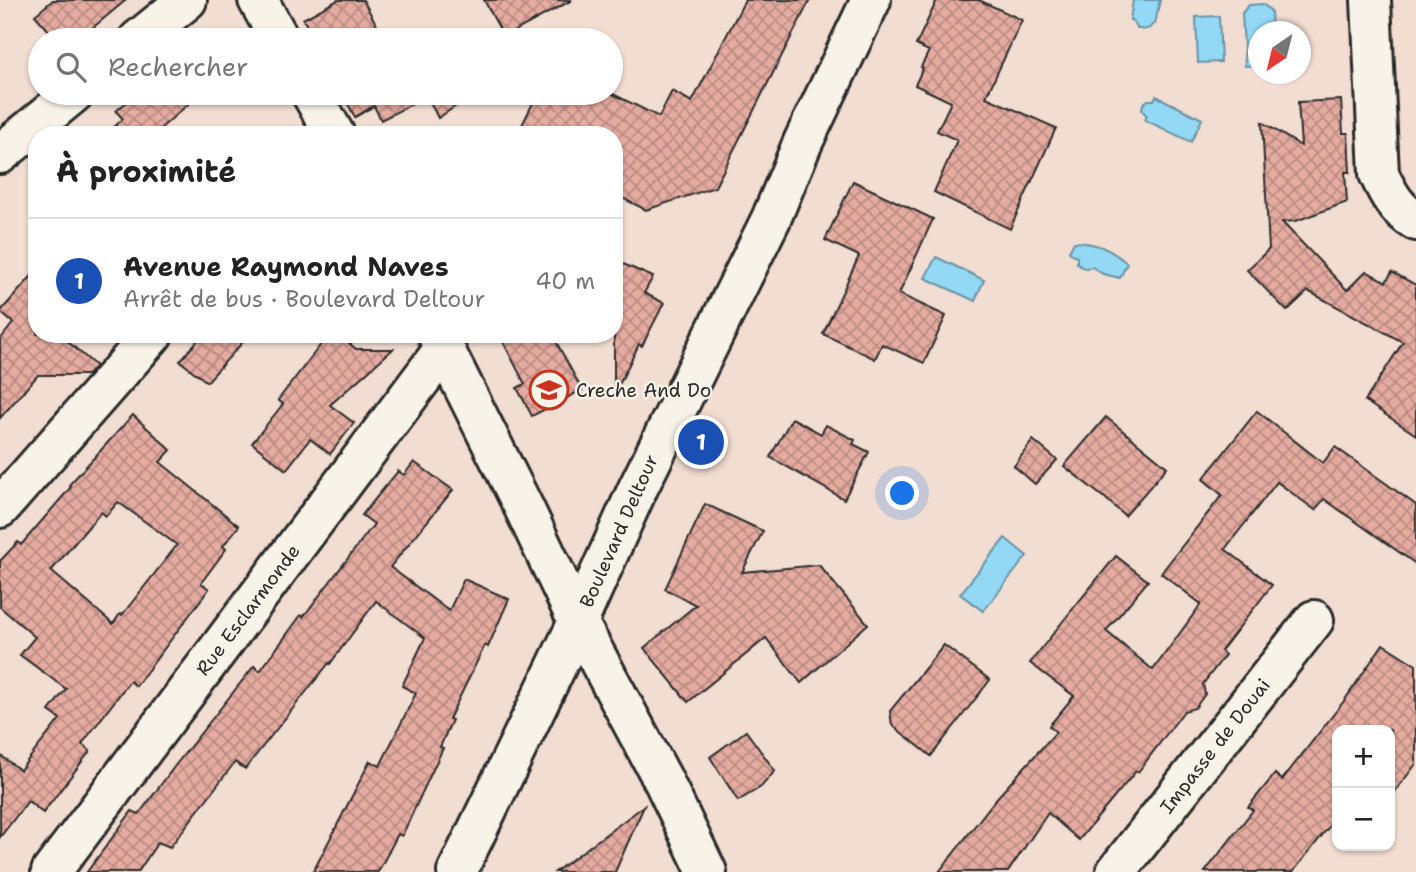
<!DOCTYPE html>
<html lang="fr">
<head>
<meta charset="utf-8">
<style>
	body { margin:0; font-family:"Shantell Sans",sans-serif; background:#f2f2f2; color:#222 }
	.controls { position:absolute; right:21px; bottom:21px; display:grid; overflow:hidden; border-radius:14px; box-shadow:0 2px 5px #0004 }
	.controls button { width:63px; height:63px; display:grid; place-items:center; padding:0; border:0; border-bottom:2px solid #e0e0e0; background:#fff; color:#222; font:35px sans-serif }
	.compass { position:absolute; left:1248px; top:21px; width:63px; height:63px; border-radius:50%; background:#fff; box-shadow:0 2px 5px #0004; rotate:215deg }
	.you { position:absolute; left:903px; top:494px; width:24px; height:24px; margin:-18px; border:5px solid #fff; border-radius:50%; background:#1a73e8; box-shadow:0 0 0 10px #1a73e833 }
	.badge { display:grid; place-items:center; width:46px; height:46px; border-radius:50%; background:#ea580c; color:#fff; font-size:23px; font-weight:700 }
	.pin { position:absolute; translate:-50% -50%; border:4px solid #fff; box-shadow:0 2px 7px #0006 }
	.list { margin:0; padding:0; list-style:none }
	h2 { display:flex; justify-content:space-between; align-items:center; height:91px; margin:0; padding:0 28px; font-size:30px }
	h2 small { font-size:23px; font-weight:400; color:#767676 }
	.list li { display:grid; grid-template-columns:46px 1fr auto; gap:21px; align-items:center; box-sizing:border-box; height:126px; padding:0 28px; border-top:2px solid #e0e0e0 }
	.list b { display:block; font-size:26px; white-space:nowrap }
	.list p { margin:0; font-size:23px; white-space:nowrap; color:#767676 }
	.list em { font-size:23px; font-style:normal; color:#767676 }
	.icon { flex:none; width:38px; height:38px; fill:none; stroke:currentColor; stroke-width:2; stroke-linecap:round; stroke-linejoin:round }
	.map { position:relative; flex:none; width:1416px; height:872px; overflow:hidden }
	.search { position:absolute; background:#fff; box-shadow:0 2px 5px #0004; left:28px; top:28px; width:595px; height:77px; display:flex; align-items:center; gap:18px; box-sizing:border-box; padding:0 24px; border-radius:38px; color:#767676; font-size:26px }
	.panel { position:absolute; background:#fff; box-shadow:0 2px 5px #0004; left:28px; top:126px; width:595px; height:217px; border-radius:28px }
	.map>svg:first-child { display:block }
	.water { fill:#93d9f5; stroke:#6993a4; stroke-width:2 }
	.building { fill:url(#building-cross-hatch); stroke:#2b2b2b; stroke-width:2; fill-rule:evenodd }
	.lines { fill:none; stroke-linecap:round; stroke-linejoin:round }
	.minor-casing { stroke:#2b2b2b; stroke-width:44 }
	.minor { stroke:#f7f3e8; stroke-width:38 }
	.labels { text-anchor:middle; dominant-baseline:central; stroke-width:5; stroke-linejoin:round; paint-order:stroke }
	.poi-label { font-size:19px; fill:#2b2b2b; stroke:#f7f3e8; text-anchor:start }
	.street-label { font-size:19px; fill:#2b2b2b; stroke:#f7f3e8 }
</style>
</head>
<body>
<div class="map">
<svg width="1416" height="872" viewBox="0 0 1416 872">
	<defs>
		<pattern id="building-cross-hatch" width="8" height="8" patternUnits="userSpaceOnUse" patternTransform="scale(1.75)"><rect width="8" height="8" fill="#e5aba0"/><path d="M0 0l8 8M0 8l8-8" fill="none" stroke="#ba8b83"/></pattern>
	</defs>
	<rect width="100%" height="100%" fill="#f2ddd2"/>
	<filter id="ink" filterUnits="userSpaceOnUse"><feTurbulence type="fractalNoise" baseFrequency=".0143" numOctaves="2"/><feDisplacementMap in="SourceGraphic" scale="14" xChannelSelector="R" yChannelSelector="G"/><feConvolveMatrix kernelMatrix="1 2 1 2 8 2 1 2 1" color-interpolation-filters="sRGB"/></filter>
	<g filter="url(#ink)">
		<g class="water">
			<path d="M1133 0H1160L1155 24H1153C1149 30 1145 30 1138 29L1133 21 1130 20Z"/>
			<path d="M1263 4 1271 11 1272 31 1258 32V65L1245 66 1242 13 1249 5Z"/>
			<path d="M1219 16 1221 62 1198 63 1196 17Z"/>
			<path d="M1156 96 1202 119 1191 142 1145 120 1147 116 1142 110 1143 104 1148 100H1154Z"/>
			<path d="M1074 242C1098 243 1108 248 1127 263L1120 278 1103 274 1092 267C1084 269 1082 268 1077 263V257L1069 252Z"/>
			<path d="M936 257 984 280 975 301 925 278Z"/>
			<path d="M1005 538 1027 556 983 611 960 594Z"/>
		</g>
		<g class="building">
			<path d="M53 0H126L78 40H57L35 15Z"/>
			<path d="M338 0H363L385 40H315L303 19Z"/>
			<path d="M484 0H572L504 37Z"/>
			<path d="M745 0H810L715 187 646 210 614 194V135H517L538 93H611L659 117 672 91 692 102Z"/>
			<path d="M937 0H979L1022 20 986 97 1056 128 1010 229 934 192 957 140 937 131 951 102 915 85 923 68 921 67 929 51 916 45Z"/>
			<path d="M137 93H201L153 135H105L123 119 116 111Z"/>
			<path d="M342 93H473L474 94 438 118 427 96 381 120 374 106 355 117Z"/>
			<path d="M1341 100 1343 133H1348L1350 172H1345L1347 202 1296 221 1282 222 1347 290 1366 271 1386 282 1392 272 1416 285V435L1365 401 1403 342 1308 291 1287 311 1247 270 1269 249 1262 122 1301 146 1298 102Z"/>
			<path d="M853 181 933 219 899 294 946 316 924 363 882 344 875 359 823 334 859 256 825 240Z"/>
			<path d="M614 260 653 277 644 293 664 303 642 346 639 344 614 395Z"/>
			<path d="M37 270V334H59L96 366 88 375H38L0 418V340L13 323 0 312Z"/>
			<path d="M203 334H250L207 382 180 361Z"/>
			<path d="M329 334H338L356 349H393L330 405 354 423 330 454 310 439 286 470 252 443 283 404 278 400Z"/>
			<path d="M499 334H552L582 390 532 416 517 388 525 384Z"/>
			<path d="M1257 411 1323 463 1335 447 1416 505V564L1324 499 1315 510 1277 482 1225 549 1272 585 1221 651 1225 655 1203 684 1205 694 1195 708 1184 711 1138 772 1136 771 1079 840 1048 813 1008 872H939L995 800 1056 732 1049 726 1074 696 1030 663 1067 616 1116 556 1148 581 1106 631 1153 670 1201 604 1161 573 1222 495 1203 479Z"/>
			<path d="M133 415 171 450 160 462 239 526 223 546 226 549 201 583 209 589 136 686 130 681 82 744 90 751 43 813 28 801 0 837V755L20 770 60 719 49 711 66 689 20 655 35 637 0 607V561L18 542 21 545 71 487 69 485ZM118 502 177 545 122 615 120 614 113 624 51 571 101 512 106 516Z"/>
			<path d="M1106 417 1167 467 1125 516 1104 497H1103L1064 466Z"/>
			<path d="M792 418 821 434 826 425 855 440 853 444 869 452 844 499 770 457Z"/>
			<path d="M1033 440 1057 460 1035 484 1014 466Z"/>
			<path d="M414 462 453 490 390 567 449 611 464 579 509 599 488 647 485 645 449 719 452 720 440 747 443 748 402 836 398 834 378 872H313L370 761 380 766 416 693 402 686 425 638 376 601 330 664 329 663 245 769 235 762 170 847 158 842 138 872H87L132 811 139 814 174 767 254 666 260 671 301 615 303 617 374 524 362 515 398 471 404 475Z"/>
			<path d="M705 504 763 531 742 572 819 565 868 624 801 683 766 638 688 702 644 648 696 605 665 589Z"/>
			<path d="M1383 644 1416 665V764L1390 798V730H1337V827L1332 823 1293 872H1205L1253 810 1248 807 1275 774 1282 780 1344 701Z"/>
			<path d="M944 645 990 680 931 756 892 725 890 711Z"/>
			<path d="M746 731 775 771 761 787 738 801 710 757Z"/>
			<path d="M644 806 615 872H555Z"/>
		</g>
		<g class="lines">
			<defs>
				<g id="minor">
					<path d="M258 0 280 40"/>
					<path d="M1371 0 1379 174C1388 194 1397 210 1416 221"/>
					<path d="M138 40 187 0"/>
					<path d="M311 93 335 135"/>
					<path d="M0 154 74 93"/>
					<path d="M437 334 524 508 578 622 663 780 707 872"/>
					<path d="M0 508 153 334"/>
					<path d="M51 872 444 349"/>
					<path d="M457 872 578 622 638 488 771 219 803 142 871 0"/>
					<path d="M1116 872 1314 620"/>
				</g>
			</defs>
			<use href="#minor" class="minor-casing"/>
			<use href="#minor" class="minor"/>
		</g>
	</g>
	<defs>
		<symbol id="school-ring" viewBox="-11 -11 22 22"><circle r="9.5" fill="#f7f3e8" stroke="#c8321e" stroke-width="1.5"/><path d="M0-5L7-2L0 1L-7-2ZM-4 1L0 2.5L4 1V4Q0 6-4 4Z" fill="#c8321e"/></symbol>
	</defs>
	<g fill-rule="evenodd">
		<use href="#school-ring" x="527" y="368" width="44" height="44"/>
	</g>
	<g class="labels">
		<g class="poi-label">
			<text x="576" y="390">Creche And Do</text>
		</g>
		<g class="street-label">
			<text transform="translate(619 531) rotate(-66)">Boulevard Deltour</text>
			<text transform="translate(248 610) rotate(-53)">Rue Esclarmonde</text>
			<text transform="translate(1215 746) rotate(-52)">Impasse de Douai</text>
		</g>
	</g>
</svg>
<div class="controls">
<button>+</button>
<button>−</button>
</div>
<svg class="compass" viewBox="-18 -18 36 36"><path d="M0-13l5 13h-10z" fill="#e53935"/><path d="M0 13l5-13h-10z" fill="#767676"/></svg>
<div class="you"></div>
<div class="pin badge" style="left:701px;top:442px;background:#1a4fb4">1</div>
<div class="search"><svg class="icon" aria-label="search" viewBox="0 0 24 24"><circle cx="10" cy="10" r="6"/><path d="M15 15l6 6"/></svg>Rechercher</div>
<section class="panel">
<h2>À proximité<small></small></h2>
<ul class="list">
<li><span class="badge" style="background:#1a4fb4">1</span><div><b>Avenue Raymond Naves</b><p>Arrêt de bus · Boulevard Deltour</p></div><em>40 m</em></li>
</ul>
</section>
</div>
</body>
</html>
